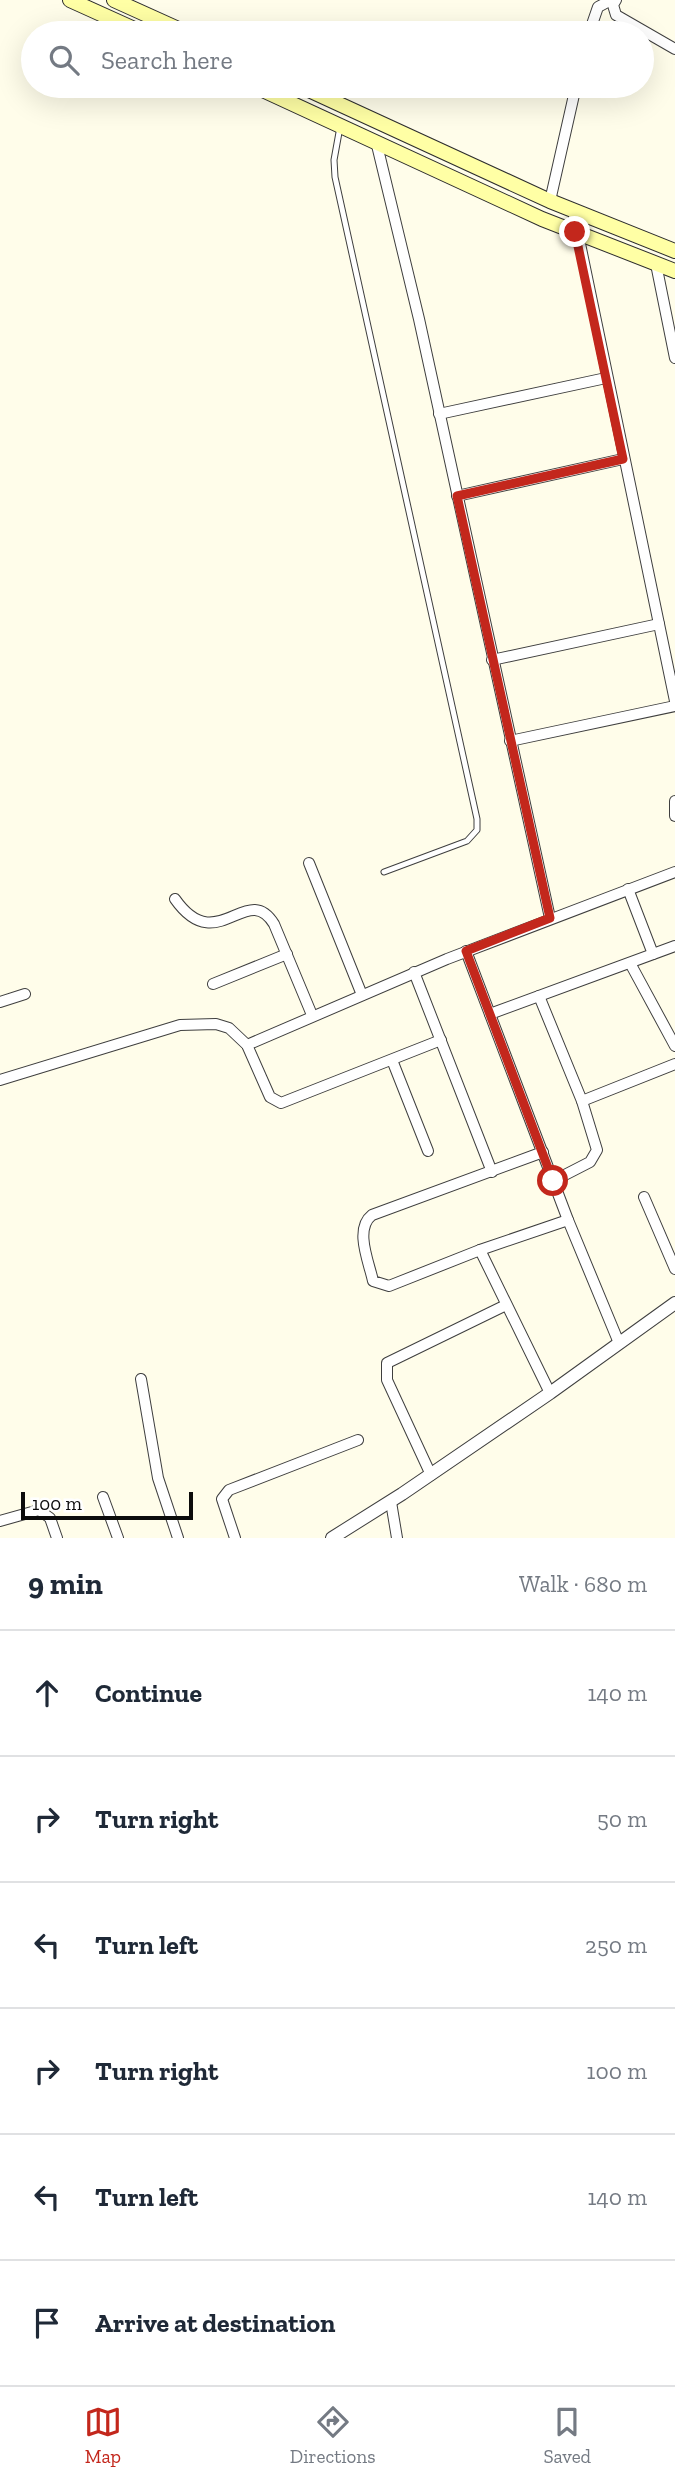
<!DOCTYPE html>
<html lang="en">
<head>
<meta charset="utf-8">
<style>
	body { margin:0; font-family:"Zilla Slab",serif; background:#f2f2f3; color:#1f2937 }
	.scale { position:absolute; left:21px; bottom:18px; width:172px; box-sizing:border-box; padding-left:7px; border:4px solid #0c0c0c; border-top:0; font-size:19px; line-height:24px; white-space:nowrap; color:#0c0c0c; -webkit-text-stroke:5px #fff; paint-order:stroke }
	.stop { position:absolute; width:21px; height:21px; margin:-16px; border:5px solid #c3271c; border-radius:50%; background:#fff }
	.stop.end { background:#c3271c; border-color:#fff; box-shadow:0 2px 7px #0008 }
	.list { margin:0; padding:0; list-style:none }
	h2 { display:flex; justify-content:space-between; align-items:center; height:91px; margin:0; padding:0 28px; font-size:30px }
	h2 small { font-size:23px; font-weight:400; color:#747a83 }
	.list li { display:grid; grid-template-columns:46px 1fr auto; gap:21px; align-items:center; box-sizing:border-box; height:126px; padding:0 28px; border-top:2px solid #e0e1e3 }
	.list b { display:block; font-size:26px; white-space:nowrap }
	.list em { font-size:23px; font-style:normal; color:#747a83 }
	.icon { flex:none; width:38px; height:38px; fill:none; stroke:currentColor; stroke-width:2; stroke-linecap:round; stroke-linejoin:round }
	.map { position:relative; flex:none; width:675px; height:1538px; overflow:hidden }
	.search { position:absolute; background:#fff; box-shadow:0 7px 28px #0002; left:21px; right:21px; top:21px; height:77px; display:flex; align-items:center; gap:18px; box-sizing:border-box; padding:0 24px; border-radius:38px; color:#747a83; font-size:26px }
	.sheet { height:847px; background:#fff }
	nav { display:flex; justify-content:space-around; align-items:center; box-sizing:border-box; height:98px; border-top:2px solid #e0e1e3; background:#fff; font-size:19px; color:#747a83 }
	nav a { display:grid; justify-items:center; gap:4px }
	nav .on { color:#c3271c }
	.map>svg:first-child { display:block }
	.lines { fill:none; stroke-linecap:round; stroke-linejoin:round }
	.service-casing { stroke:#3f3f3f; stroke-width:7 }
	.minor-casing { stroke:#3f3f3f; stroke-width:12 }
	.tertiary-casing { stroke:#3f3f3f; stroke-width:14 }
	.secondary-casing { stroke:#2e2e2e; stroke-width:16 }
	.service { stroke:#fff; stroke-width:5 }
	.minor { stroke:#fff; stroke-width:10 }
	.tertiary { stroke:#fff; stroke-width:12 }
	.secondary { stroke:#ffffa5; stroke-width:14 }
	.route { stroke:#c3271c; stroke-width:9 }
</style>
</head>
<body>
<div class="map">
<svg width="675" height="1538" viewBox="0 0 675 1538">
	<rect width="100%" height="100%" fill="#fffdea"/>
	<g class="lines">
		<defs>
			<path id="service" d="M340 127 334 160 335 177 477 819V830L467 841 384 872"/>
			<g id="minor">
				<path d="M616 0 613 5 616 15 675 49"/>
				<path d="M589 33 598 7 611 0"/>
				<path d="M376 141 419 319 550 918"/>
				<path d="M550 201 576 86"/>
				<path d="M573 210 675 701"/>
				<path d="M656 264 675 358"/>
				<path d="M439 414 606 378"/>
				<path d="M457 496 623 459"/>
				<path d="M492 660 659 624"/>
				<path d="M510 741 675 706"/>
				<path d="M675 801V816"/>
				<path d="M309 863 362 995"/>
				<path d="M628 889 653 954"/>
				<path d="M175 899C217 959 247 880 274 924L312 1015"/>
				<path d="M466 951 568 1220 619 1343"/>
				<path d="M630 963 675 1046"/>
				<path d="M414 972 492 1172"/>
				<path d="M213 984 287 954"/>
				<path d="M539 996 582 1101 597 1150 590 1162 553 1181"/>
				<path d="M0 1002 25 994"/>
				<path d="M490 1014 675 946"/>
				<path d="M247 1045 447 959 675 872"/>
				<path d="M392 1060 428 1151"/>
				<path d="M0 1080 180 1025 216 1024 229 1028 247 1045 270 1097 281 1103 441 1040"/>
				<path d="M582 1101 675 1064"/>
				<path d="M543 1152 372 1215C354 1229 369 1262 373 1281L389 1286 480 1250 568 1220"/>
				<path d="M644 1197 675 1269"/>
				<path d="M480 1250 550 1393"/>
				<path d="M141 1379 158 1478 178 1538"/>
				<path d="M431 1475 387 1380V1363L506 1305"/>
				<path d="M103 1497 118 1538"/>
				<path d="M391 1502 397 1538"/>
				<path d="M0 1521 39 1510 50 1518 57 1538"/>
				<path d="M235 1538 222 1499 229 1490 358 1440"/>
			</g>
			<path id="tertiary" d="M332 1538 402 1494 550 1393 675 1303"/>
			<g id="secondary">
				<path d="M70 0 143 33"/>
				<path d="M114 0 187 33"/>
				<path d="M254 86 542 219 675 271"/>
				<path d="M300 86 550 201 675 251"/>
			</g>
		</defs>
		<use href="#service" class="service-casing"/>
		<use href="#minor" class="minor-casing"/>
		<use href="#tertiary" class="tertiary-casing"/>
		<use href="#secondary" class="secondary-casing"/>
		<use href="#service" class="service"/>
		<use href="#minor" class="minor"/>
		<use href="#tertiary" class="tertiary"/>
		<use href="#secondary" class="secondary"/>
	</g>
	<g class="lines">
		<path class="route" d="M553 1181 466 951 550 918 457 496 623 459 575 232"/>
	</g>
</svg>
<div class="scale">100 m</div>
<div class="stop" style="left:553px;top:1181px"></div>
<div class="stop end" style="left:575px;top:232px"></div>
<div class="search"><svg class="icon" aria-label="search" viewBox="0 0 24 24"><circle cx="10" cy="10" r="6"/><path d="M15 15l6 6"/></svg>Search here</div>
</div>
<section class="sheet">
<h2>9 min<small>Walk · 680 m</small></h2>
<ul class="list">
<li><svg class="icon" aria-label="ahead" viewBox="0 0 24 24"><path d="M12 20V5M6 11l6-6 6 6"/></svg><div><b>Continue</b></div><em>140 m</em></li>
<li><svg class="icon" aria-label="right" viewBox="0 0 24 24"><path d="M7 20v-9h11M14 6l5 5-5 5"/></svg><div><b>Turn right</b></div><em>50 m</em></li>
<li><svg class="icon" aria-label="left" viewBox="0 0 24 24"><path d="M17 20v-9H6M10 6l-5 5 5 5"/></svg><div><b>Turn left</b></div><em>250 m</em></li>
<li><svg class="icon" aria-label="right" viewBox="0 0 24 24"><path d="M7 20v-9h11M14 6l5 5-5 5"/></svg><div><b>Turn right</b></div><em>100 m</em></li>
<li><svg class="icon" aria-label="left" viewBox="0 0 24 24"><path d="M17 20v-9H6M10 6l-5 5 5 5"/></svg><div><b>Turn left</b></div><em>140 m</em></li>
<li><svg class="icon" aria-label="arrive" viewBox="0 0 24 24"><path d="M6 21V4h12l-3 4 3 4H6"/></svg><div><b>Arrive at destination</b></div></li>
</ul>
</section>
<nav>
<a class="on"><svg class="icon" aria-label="map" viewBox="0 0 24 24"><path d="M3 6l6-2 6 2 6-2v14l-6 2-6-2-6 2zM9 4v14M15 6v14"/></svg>Map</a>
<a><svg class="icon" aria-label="directions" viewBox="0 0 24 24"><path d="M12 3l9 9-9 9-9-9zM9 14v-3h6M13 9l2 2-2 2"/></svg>Directions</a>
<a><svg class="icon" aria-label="saved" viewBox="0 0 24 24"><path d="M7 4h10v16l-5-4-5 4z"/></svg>Saved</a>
</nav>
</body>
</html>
